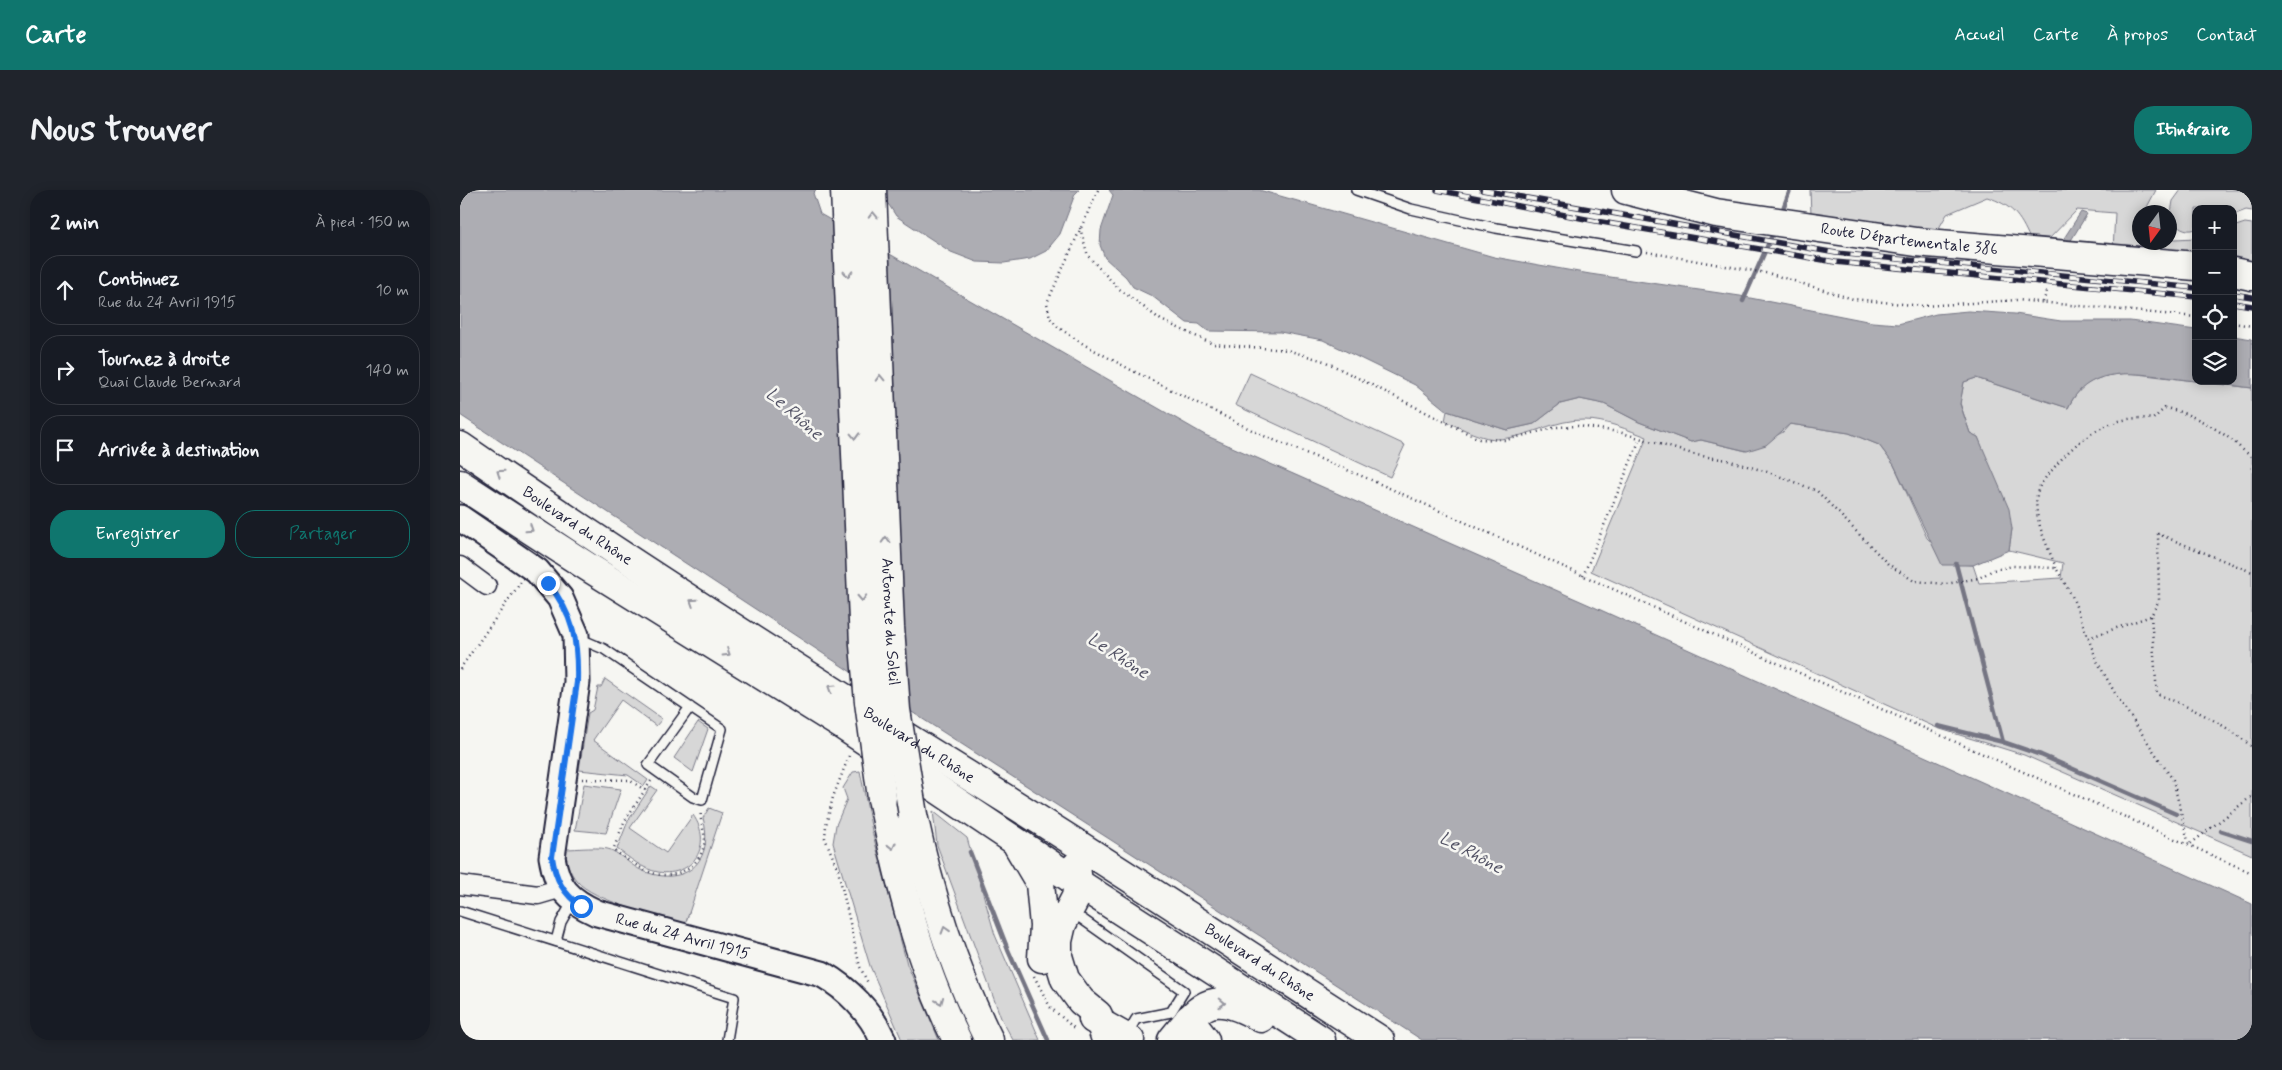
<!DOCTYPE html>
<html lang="fr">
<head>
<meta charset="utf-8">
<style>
	body { margin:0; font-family:Mynerve,sans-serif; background:#20242c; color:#f1f3f6 }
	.controls { position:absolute; right:15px; top:15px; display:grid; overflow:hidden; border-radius:10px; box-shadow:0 2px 12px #0003 }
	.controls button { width:45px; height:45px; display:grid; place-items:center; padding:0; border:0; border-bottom:1px solid #363941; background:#171b24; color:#f1f3f6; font:25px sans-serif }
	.compass { position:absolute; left:1672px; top:15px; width:45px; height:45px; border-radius:50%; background:#171b24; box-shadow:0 2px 12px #0003; rotate:195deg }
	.stop { position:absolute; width:15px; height:15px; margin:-11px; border:4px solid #1a73e8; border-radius:50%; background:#fff }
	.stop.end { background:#1a73e8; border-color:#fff; box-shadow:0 1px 5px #0008 }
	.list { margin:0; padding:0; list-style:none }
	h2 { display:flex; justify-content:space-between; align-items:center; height:65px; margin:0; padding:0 20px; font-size:21px }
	h2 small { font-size:16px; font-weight:400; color:#9ea1a6 }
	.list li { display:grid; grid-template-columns:32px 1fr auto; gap:15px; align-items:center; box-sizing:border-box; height:70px; margin:0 10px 10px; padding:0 10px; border:1px solid #363941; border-radius:20px }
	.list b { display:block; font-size:19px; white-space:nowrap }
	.list p { margin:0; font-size:16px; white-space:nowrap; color:#9ea1a6 }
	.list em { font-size:16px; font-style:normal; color:#9ea1a6 }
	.actions { display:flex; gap:10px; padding:15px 20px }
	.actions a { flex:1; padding:11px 0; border:1px solid #0f766e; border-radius:20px; text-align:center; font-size:18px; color:#0f766e }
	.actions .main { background:#0f766e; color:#fff }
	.icon { flex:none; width:28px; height:28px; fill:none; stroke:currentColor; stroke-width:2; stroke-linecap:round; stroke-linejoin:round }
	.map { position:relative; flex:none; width:1792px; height:850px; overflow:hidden; border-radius:20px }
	header { display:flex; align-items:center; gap:30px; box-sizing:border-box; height:70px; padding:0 25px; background:#0f766e; color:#fff }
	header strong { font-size:24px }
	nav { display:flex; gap:28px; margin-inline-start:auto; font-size:18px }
	.intro { display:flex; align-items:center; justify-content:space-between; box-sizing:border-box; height:120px; padding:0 30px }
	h1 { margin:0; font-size:35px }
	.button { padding:12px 22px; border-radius:20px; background:#0f766e; color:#fff; font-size:18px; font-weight:700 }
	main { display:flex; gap:30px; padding:0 30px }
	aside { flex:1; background:#171b24; border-radius:20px; box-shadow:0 2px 12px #0003 }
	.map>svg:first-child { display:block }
	.green { fill:#d7d7d7; stroke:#7c7c89 }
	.water { fill:#adadb3; stroke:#757583 }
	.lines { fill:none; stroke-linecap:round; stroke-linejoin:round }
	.stream { stroke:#757583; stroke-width:4.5 }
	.service-casing { stroke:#22223b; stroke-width:12 }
	.minor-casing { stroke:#22223b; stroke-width:21 }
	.secondary-casing { stroke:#22223b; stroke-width:29 }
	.primary-casing { stroke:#22223b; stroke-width:31 }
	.trunk-casing { stroke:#22223b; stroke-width:31 }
	.motorway-casing { stroke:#22223b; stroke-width:31 }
	.path { stroke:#22223b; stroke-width:2.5; stroke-dasharray:1 4; stroke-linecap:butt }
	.service { stroke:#f6f6f2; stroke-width:9 }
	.minor { stroke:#f6f6f2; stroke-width:18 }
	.secondary { stroke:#f6f6f2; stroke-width:25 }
	.primary { stroke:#f6f6f2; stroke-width:28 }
	.trunk { stroke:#f6f6f2; stroke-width:28 }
	.motorway { stroke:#f6f6f2; stroke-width:28 }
	.rail-casing { stroke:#22223b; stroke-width:5.5 }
	.rail { stroke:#f6f6f2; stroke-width:4; stroke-dasharray:11; stroke-linecap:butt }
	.motorway-bridge-casing { stroke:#22223b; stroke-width:31; stroke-linecap:butt }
	.motorway-bridge { stroke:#f6f6f2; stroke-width:28 }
	.oneway { stroke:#9797a0 }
	.route { stroke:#1a73e8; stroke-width:6 }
	.labels { text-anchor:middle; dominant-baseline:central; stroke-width:5; stroke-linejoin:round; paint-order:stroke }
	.street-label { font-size:16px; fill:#22223b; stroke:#f6f6f2 }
	.water-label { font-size:18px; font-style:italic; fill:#535365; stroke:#f6f6f2 }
</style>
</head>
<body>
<header>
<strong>Carte</strong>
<nav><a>Accueil</a><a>Carte</a><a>À propos</a><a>Contact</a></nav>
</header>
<div class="intro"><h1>Nous trouver</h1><a class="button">Itinéraire</a></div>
<main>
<aside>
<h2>2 min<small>À pied · 150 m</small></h2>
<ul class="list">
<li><svg class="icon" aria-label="ahead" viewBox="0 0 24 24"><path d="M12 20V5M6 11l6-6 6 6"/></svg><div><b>Continuez</b><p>Rue du 24 Avril 1915</p></div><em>10 m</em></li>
<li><svg class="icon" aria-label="right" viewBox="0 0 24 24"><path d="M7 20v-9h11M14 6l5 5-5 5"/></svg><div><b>Tournez à droite</b><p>Quai Claude Bernard</p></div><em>140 m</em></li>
<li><svg class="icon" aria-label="arrive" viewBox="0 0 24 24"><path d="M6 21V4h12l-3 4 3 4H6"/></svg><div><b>Arrivée à destination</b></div></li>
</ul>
<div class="actions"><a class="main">Enregistrer</a><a>Partager</a></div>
</aside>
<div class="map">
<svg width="1792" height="850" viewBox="0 0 1792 850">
	<rect width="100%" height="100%" fill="#f6f6f2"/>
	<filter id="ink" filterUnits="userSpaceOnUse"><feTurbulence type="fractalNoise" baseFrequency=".02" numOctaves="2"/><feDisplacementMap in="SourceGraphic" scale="10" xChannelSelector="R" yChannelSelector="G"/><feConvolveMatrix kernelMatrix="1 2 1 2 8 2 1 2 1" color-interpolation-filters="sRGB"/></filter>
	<g filter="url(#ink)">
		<g class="green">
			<path d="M1350 0H1696L1686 19 1687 22H1680V52H1710V46L1715 49 1736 48V64L1653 60 1655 23 1617 20 1586 52 1570 49C1560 26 1552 15 1527 7L1487 24 1475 45 1351 24Z"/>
			<path d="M1721 0H1792V21L1786 20 1773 25V19H1736V39C1725 43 1717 36 1710 28L1713 11Z"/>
			<path d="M1785 33 1792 34V73L1773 70V37Z"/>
			<path d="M790 183 945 255 930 287 775 215Z"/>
			<path d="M1669 183 1792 198V665L1564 565 1477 538 1131 381 1187 247C1168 240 1146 230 1125 230 1095 229 1069 247 1040 249 1022 250 1002 238 985 231L987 221 1047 240 1074 234 1100 214 1120 209 1144 214 1179 232 1231 252 1241 250 1286 261 1323 242 1330 234 1389 243 1419 255 1434 275 1467 348 1496 374 1513 375 1519 393 1601 388 1603 373 1549 360 1552 339 1518 247 1510 243 1500 213 1504 192 1516 188 1608 218C1622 189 1640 186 1669 183Z"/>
			<path d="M145 489 202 529 196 536 161 510 133 550 188 590 184 596 168 585 119 580 128 523 133 520 138 497H141Z"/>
			<path d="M238 532 248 539 233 582 214 568Z"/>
			<path d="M400 581 412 641 447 774 479 850H442L410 776 373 653 376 635 387 609 383 598 393 582Z"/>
			<path d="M124 594 161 599 146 643 115 640Z"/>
			<path d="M191 596 197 600 170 638 206 663 233 625C254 654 233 688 198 682 182 679 170 668 157 659L168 631Z"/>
			<path d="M249 618 262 623 225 735C199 727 132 710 117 691 108 681 107 671 105 659 116 659 142 656 151 660 163 666 171 676 183 681 226 698 255 671 243 628Z"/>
			<path d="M473 621 507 648 535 745 580 850H553L541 828 477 655Z"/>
		</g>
		<g class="water">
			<path d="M0 0H356L353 3 360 24 745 245 1134 417 1792 714V850H962L458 526 0 225Z"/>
			<path d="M404 0H619L615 4 600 44 586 61 570 69 544 73 517 72 491 62 436 26 429 15Z"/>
			<path d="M649 0H799L1034 67 1130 84 1280 106 1412 132 1438 134 1476 124 1508 121 1555 124 1601 131H1670L1736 140V191C1692 187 1631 167 1608 218L1516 188 1504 192 1500 214 1510 243 1518 247 1549 319 1552 339 1549 360 1513 375H1482L1434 275 1419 255 1389 243 1330 234 1306 255 1287 261 1241 250 1231 252 1179 232 1144 214 1120 209 1100 214 1074 234 1047 240 987 221 955 195 863 150 820 142 748 141 739 134 727 133 692 106 673 97 666 87 645 68 640 55 641 40 653 5Z"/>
			<path d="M1621 22 1627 24 1607 57 1599 56Z"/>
			<path d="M1773 146 1792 149V198L1739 191H1773Z"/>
		</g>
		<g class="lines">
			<g class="stream">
				<path d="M1321 24 1330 0"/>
				<path d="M1283 111 1314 41"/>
				<path d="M1496 374 1543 552"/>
				<path d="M1478 536 1543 552 1581 565 1716 624"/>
				<path d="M1761 641 1792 651"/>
				<path d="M510 662 548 760 588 850"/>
			</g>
			<defs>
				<g id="service">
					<path d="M896 0 951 19 1036 38 1176 61"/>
					<path d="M118 448 144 459 262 539 242 610 233 607 188 575 230 517"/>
					<path d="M0 721 274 808 267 850"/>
					<path d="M622 729 724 801 711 822 676 829 666 846"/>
					<path d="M96 751 101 732 113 711"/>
				</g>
				<g id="minor">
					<path d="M0 376 27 396"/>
					<path d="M0 695 78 705 102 698"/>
				</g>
				<g id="secondary">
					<path id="s1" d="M0 328 77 381 100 408 116 445 117 492 92 667C97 698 108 710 137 723L362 784C388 799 411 822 423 850"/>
				</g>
				<g id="primary">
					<path id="s2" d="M1166 0 1256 23 1456 52 1736 76"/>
					<path d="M1773 82 1792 86"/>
				</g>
				<g id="trunk">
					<path id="s3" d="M0 256C169 373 343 483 517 591 653 675 786 764 920 850"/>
					<path d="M0 294 128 377 382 535 618 693 861 850"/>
					<path d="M558 656 580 693 584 736 582 768"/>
					<path d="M616 676 618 693 616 707 602 734 598 751V766L605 789 621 811 638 825 646 850"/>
					<path d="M633 829 670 850"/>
					<path d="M729 829 745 850"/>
					<path d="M712 850C744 810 753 801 801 828"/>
				</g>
				<g id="motorway">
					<path d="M422 608C439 689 459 775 497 850"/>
					<path d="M453 625C469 701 494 780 529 850"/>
				</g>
			</defs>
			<use href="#service" class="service-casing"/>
			<use href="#minor" class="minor-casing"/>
			<use href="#secondary" class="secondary-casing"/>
			<use href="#primary" class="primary-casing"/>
			<use href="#trunk" class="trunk-casing"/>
			<use href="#motorway" class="motorway-casing"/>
			<g class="path">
				<path d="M638 0 587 113 590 128 599 138 625 155 673 181 804 246 909 289 1308 469 1792 683"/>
				<path d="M620 38 628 66 658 98 701 130 753 154 827 160 864 171 1019 249 1046 250 1097 237 1118 236 1159 242 1236 265 1267 270 1311 283 1357 301 1428 374 1454 391 1486 394 1519 388 1533 380 1553 376 1596 378 1612 406 1637 471 1656 505 1713 590 1729 655 1792 606"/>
				<path d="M1187 62 1311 84 1393 109 1463 116 1557 110 1736 127"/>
				<path d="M1583 112 1587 101"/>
				<path d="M1773 133 1792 136"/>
				<path d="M1596 378C1588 356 1573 330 1577 305 1578 295 1587 286 1593 279 1618 248 1652 223 1693 229L1705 218C1727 222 1752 235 1770 249 1778 254 1783 262 1792 266"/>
				<path d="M1123 386 1180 249"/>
				<path d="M1691 426 1697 504C1730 517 1766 534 1792 557"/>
				<path d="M1628 448 1691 426 1699 410 1698 344 1792 382"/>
				<path d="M0 479 61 392"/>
				<path d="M389 566 373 607 366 635 365 648 378 680 400 777 408 793"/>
				<path d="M122 589 169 590 185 600"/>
				<path d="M191 591 164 632 154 658 156 662C169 670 181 680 196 684 217 689 240 676 244 655 247 643 239 633 241 622"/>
				<path d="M574 786 590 817 614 838"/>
			</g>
			<use href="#service" class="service"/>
			<use href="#minor" class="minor"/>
			<use href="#secondary" class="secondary"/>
			<use href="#primary" class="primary"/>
			<use href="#trunk" class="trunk"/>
			<use href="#motorway" class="motorway"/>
			<defs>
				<g id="rail">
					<path d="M977 0 1136 31 1375 72 1736 107"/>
					<path d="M1022 0 1376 63 1736 98"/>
					<path d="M1773 104 1792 107"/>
					<path d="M1773 113 1792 116"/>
				</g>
			</defs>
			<use href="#rail" class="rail-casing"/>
			<use href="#rail" class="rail"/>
			<defs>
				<g id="motorway-bridge">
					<path d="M385 0 404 455 409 512 422 608"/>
					<path id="s4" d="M412 0 430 437 436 520 453 625"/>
				</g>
			</defs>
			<use href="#motorway-bridge" class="motorway-bridge-casing"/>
			<use href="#motorway-bridge" class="motorway-bridge"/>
		</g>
		<defs><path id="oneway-chevron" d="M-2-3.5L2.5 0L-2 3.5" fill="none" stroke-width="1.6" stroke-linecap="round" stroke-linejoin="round" transform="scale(1.25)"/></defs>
		<g class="oneway">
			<use href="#oneway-chevron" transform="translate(413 25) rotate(-92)"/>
			<use href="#oneway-chevron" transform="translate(388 84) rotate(88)"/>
			<use href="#oneway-chevron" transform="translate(420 188) rotate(-92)"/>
			<use href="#oneway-chevron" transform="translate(395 246) rotate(88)"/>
			<use href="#oneway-chevron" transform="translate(40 283) rotate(-146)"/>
			<use href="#oneway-chevron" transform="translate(70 339) rotate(33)"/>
			<use href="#oneway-chevron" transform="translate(426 350) rotate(-92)"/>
			<use href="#oneway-chevron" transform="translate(402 408) rotate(87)"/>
			<use href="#oneway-chevron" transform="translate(233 412) rotate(-147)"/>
			<use href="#oneway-chevron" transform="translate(267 463) rotate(32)"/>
			<use href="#oneway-chevron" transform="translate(371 498) rotate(-148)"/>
			<use href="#oneway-chevron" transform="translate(432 656) rotate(76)"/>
			<use href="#oneway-chevron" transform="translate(485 740) rotate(-107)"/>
			<use href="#oneway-chevron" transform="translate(480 811) rotate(68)"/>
			<use href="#oneway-chevron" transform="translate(762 813) rotate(2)"/>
		</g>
	</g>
	<g class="lines" filter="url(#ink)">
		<path class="route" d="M88 393C114 426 118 451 117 492L92 667C95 688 103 704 121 716"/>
	</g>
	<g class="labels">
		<g class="street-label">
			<text stroke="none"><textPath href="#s2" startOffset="288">Route Départementale 386</textPath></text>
			<text stroke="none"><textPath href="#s3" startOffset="142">Boulevard du Rhône</textPath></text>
			<text stroke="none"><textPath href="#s4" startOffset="432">Autoroute du Soleil</textPath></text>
			<text stroke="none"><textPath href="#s3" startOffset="548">Boulevard du Rhône</textPath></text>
			<text stroke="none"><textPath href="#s1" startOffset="558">Rue du 24 Avril 1915</textPath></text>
			<text stroke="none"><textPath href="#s3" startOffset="952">Boulevard du Rhône</textPath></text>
		</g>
		<g class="water-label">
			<text transform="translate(334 224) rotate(41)">Le Rhône</text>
			<text transform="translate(658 466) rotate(33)">Le Rhône</text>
			<text transform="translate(1011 663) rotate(28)">Le Rhône</text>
		</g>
	</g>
</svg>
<div class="controls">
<button>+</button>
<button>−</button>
<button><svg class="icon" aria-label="locate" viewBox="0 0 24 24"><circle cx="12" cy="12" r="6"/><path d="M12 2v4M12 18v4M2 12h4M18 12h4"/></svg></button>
<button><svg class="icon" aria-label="layers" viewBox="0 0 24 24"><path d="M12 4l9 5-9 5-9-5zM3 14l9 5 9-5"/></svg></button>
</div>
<svg class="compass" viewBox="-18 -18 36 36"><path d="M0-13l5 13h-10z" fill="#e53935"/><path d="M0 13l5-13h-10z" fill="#9ea1a6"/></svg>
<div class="stop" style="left:121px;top:716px"></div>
<div class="stop end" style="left:88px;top:393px"></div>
</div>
</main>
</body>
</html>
